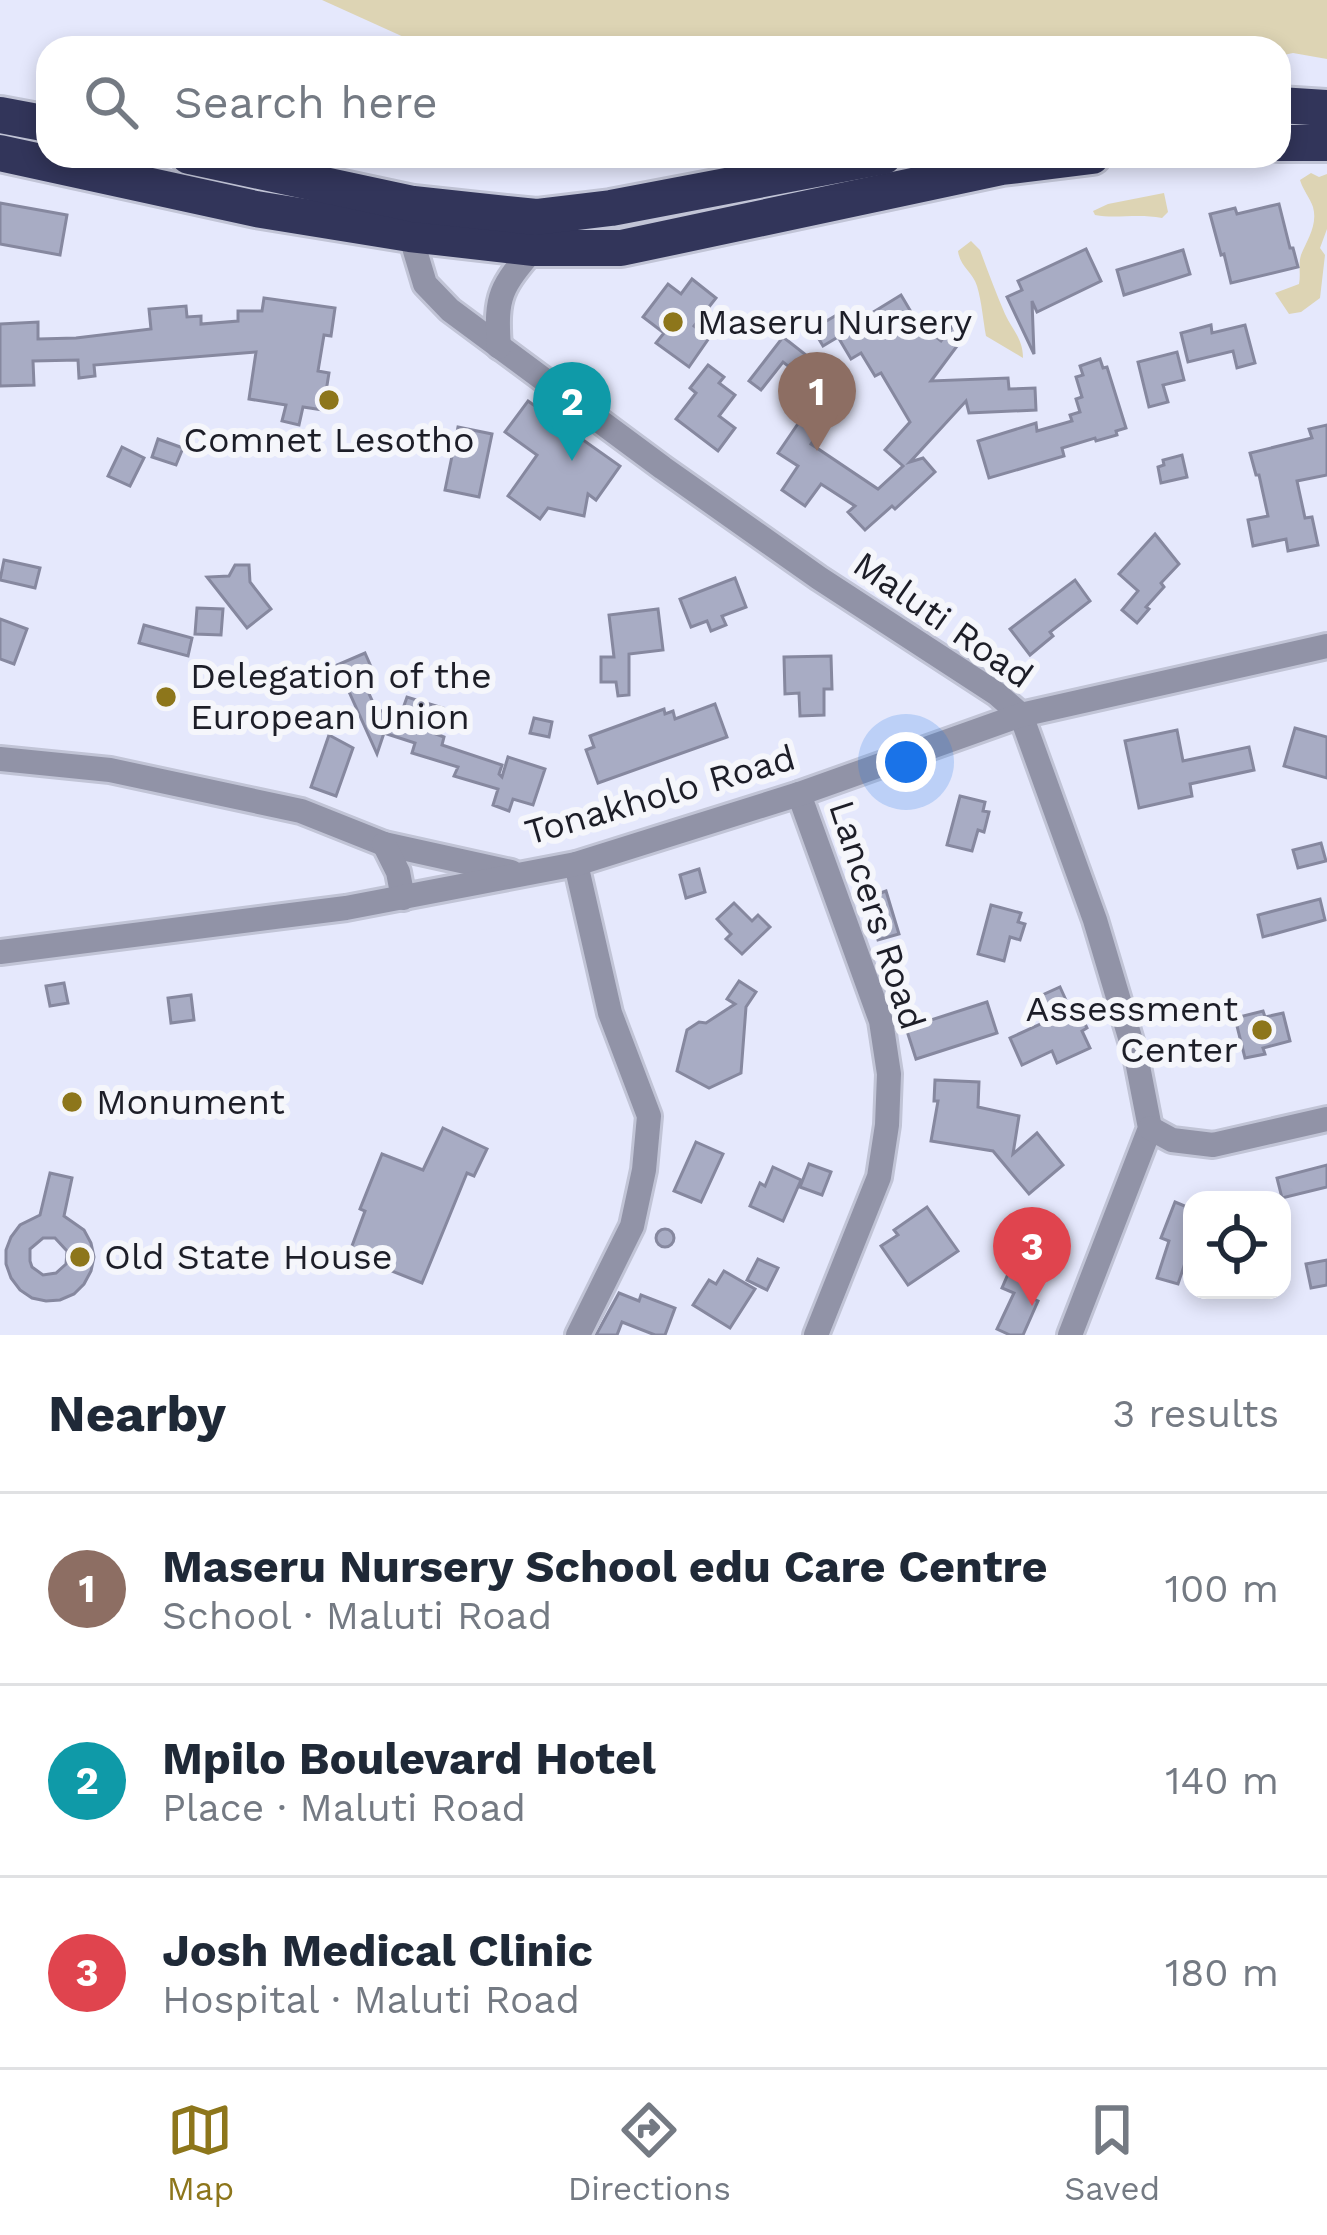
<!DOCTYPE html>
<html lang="en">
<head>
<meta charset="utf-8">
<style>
	body { margin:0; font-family:"Work Sans",sans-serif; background:#f2f2f3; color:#1f2937 }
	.controls { position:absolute; right:36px; bottom:36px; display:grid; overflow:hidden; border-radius:24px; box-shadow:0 6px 18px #0003 }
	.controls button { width:108px; height:108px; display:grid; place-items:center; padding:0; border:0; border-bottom:3px solid #e0e1e3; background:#fff; color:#1f2937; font:60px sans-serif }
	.you { position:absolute; left:906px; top:762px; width:42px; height:42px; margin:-30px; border:9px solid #fff; border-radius:50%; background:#1a73e8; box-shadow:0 0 0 18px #1a73e833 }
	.badge { display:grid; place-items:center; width:78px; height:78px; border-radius:50%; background:#8d761b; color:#fff; font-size:39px; font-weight:700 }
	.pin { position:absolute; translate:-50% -99px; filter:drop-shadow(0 3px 6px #0008) }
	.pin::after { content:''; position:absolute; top:63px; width:42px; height:36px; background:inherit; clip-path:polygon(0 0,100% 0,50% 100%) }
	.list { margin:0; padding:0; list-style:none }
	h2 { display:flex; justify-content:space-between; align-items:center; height:156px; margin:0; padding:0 48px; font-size:51px }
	h2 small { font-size:39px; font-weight:400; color:#747a83 }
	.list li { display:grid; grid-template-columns:78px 1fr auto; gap:36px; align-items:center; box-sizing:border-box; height:192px; padding:0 48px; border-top:3px solid #e0e1e3 }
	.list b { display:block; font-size:45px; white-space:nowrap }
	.list p { margin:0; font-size:39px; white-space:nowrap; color:#747a83 }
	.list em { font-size:39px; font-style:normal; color:#747a83 }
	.icon { flex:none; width:66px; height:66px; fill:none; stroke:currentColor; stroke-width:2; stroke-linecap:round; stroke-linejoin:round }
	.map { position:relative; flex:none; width:1327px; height:1335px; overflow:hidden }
	.search { position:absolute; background:#fff; box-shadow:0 6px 18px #0003; left:36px; right:36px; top:36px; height:132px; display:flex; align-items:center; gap:30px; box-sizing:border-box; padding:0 42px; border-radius:36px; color:#747a83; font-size:45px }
	.sheet { height:732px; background:#fff }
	nav { display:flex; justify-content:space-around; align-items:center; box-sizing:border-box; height:168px; border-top:3px solid #e0e1e3; background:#fff; font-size:33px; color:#747a83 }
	nav a { display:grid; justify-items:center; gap:6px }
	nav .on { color:#8d761b }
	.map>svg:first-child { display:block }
	.green { fill:#ddd4b4 }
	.building { fill:#a8acc4; stroke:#86889f; stroke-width:3; fill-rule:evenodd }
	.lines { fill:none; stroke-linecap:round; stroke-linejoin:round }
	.street-casing { stroke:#c1c4d6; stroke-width:30 }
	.highway-casing { stroke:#c1c4d6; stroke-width:42 }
	.street { stroke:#9193a7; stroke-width:24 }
	.highway { stroke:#32355a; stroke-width:36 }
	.poi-dot { fill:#8d761b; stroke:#f5f6fb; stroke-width:4.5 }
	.labels { text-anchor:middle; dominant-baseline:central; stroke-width:12; stroke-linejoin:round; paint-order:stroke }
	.poi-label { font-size:36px; fill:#1d1e28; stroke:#f5f6fb; text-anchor:start }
	.street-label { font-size:36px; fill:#1d1e28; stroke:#f5f6fb }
</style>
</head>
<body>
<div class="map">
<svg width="1327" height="1335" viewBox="0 0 1327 1335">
	<rect width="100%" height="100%" fill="#e5e8fc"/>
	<g class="green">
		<path d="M322 0H1327V59L1293 53 1279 56V48H428Z"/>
		<path d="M1311 173 1319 177 1327 174V229L1320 248 1325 255 1320 298 1301 312 1289 314 1275 293 1299 284C1301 274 1298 264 1301 255 1307 240 1318 225 1313 207 1310 198 1303 190 1300 180Z"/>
		<path d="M1164 193 1168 212 1162 218C1137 213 1117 219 1095 215L1093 211 1108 204Z"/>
		<path d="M971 241 980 250C988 272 996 293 1005 314 1012 330 1023 338 1023 358L986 336C983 320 982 303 977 286 973 272 960 267 958 251Z"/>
	</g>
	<g class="building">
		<path d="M0 203 67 215 60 255 0 244Z"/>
		<path d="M1279 204 1290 248H1293L1298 267 1231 283 1224 254 1221 255 1210 214 1235 208 1237 214Z"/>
		<path d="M1086 249 1101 281 1037 312 1032 301 1034 354 1007 297 1022 290 1018 281Z"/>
		<path d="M1183 250 1190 274 1124 295 1117 270Z"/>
		<path d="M692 279 716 298 694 326 709 338 689 367 656 343 664 333 643 317 668 284 681 294Z"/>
		<path d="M901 295 917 322 941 341 954 324 966 334 931 381 1008 378 1009 389 1035 388 1036 410 969 413 966 401 910 462 923 458 935 472 895 509 892 506 865 530 848 512 855 506 821 484 805 506 782 490 798 466 778 453 808 409 826 422 811 444 878 489 903 466 885 450 910 422 881 373 875 376 861 353 851 359 838 337 823 346 813 329 840 313 849 327Z"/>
		<path d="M264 298 335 308 331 336 324 335 318 371 329 373 323 410 303 407 299 425 282 421 286 405 249 399 256 352 94 365 95 376 79 378 78 360 33 361 34 385 0 386V324L38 322V339L76 338 151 329 149 309 186 306 187 317 201 316V324L238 321V311H262Z"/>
		<path d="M1211 325 1212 333 1245 325 1255 363 1237 368 1233 351 1188 362 1181 333Z"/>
		<path d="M783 337 806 355 788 366 783 362 761 390 749 381Z"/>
		<path d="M1177 352 1184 380 1163 385 1168 402 1149 407 1138 362Z"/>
		<path d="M1100 359 1103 368 1107 367 1126 428 1116 431 1117 435 1096 441 1095 438 1062 448 1064 456 989 478 978 441 1036 423 1037 431 1072 421 1070 415 1080 412 1076 399 1082 397 1076 377 1083 375 1080 366Z"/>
		<path d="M708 365 724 377 719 383 735 395 719 416 735 428 718 451 676 419 696 393 690 388Z"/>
		<path d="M528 401 620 466 596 500 588 494 584 516 548 508 540 519 508 496 537 455 505 432Z"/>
		<path d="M1327 425V475L1297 481 1305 518 1312 517 1318 545 1288 551 1286 539 1253 546 1248 520 1268 516 1259 475H1256L1250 453 1312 438 1309 429Z"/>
		<path d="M458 427 492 434 479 497 445 490Z"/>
		<path d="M158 439 183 448 176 465 152 457Z"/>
		<path d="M122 447 144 458 130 486 108 476Z"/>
		<path d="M1182 455 1187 477 1161 483 1158 467 1164 465 1163 460Z"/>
		<path d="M1155 534 1179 564 1161 583 1164 587 1146 607 1149 609 1137 623 1122 610 1138 591 1119 574Z"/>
		<path d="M4 560 40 568 35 588 0 580Z"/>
		<path d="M235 565H249L250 582 271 609 247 628 207 577 229 576Z"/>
		<path d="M735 578 746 607 722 616 726 625 711 631 707 621 691 627 680 599Z"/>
		<path d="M1075 580 1090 601 1050 632 1053 636 1030 655 1010 629Z"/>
		<path d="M197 608 223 609 221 635 195 634Z"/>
		<path d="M658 609 663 650 629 654V695L618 696 616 682H601V657H614L609 615Z"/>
		<path d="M0 619 27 629 14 664 0 659Z"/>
		<path d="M144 625 192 638 188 656 139 643Z"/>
		<path d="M365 653 372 669 360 674 376 709 400 717 407 697 443 708 436 734 444 737 442 745 502 765 499 774 502 777 508 757 545 769 533 805 513 799 509 811 493 805 498 789 454 776 458 767 412 753 415 743 384 733 377 754 337 665Z"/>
		<path d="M831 656 832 689H824V715L800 716 799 693 785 694 784 657Z"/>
		<path d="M715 704 727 737 598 783 586 750 594 747 590 736 664 709 665 714 673 711 675 719Z"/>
		<path d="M534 718 552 722 549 737 530 733Z"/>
		<path d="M1295 728 1327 737V778L1284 766Z"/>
		<path d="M1177 730 1183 761 1249 747 1254 770 1190 784 1192 796 1139 808 1125 741Z"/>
		<path d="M329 735 353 748 336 796 311 787Z"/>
		<path d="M960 796 985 802 983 811 989 812 984 832 978 830 972 851 947 845Z"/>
		<path d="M1321 843 1326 861 1298 868 1293 850Z"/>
		<path d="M699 869 705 892 686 898 680 875Z"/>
		<path d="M886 891 899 934 878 940 866 898Z"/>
		<path d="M1320 899 1325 920 1263 937 1258 915Z"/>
		<path d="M734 903 752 921 758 915 770 927 742 954 726 939 731 934 717 919Z"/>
		<path d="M991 905 1021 913 1018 922 1025 924 1020 940 1010 937 1004 961 978 954Z"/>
		<path d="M739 981 756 992 746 1007 741 1073 709 1088 677 1071 687 1030 699 1022 706 1023 735 1004 727 999Z"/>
		<path d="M64 983 68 1003 50 1006 46 986Z"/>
		<path d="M1060 987 1070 1009 1077 1007 1087 1028 1082 1031 1090 1048 1057 1063 1052 1051 1022 1065 1010 1038 1049 1020 1038 997Z"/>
		<path d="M191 995 194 1020 171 1023 168 998Z"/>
		<path d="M987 1002 997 1033 916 1059 906 1028Z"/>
		<path d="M1263 1011 1265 1017 1283 1013 1290 1041 1263 1048 1265 1054 1245 1058 1235 1018Z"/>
		<path d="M935 1080 979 1082 978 1107 1019 1116 1013 1154 1037 1133 1063 1165 1029 1194 993 1151 931 1141 938 1101H934Z"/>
		<path d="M443 1128 487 1149 474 1176 467 1173 422 1283 349 1254 365 1211 360 1209 382 1154 423 1170Z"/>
		<path d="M696 1142 723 1154 701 1202 674 1191Z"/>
		<path d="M809 1164 831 1172 822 1195 800 1187Z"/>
		<path d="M1327 1165V1187L1282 1198 1277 1178Z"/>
		<path d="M773 1167 801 1180 783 1221 750 1206 760 1183 765 1186Z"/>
		<path d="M50 1173 72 1178 64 1216 84 1230 91 1243 94 1257 91 1271 84 1284 74 1294 60 1300 46 1301 32 1298 20 1290 11 1278 6 1264V1250L11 1237 20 1225 40 1215ZM43 1238H55L67 1251 66 1264 56 1273 43 1275 32 1267 30 1261V1249Z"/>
		<path d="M1175 1202 1192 1209V1242L1178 1284 1157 1278 1169 1241 1161 1238Z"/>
		<path d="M927 1207 958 1251 908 1285 881 1246 898 1235 894 1230Z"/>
		<circle cx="665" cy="1238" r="9"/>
		<path d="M758 1259 778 1268 767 1290 747 1280Z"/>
		<path d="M1327 1260V1285L1311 1288 1306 1264Z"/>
		<path d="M1011 1267 1037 1279 1029 1297 1038 1301 1023 1335H1010L997 1329 1014 1293 1002 1288Z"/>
		<path d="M724 1271 755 1289 730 1328 693 1305 709 1280 716 1284Z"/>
		<path d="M619 1293 639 1301 641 1295 675 1308 665 1335H655L622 1322 617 1335H596Z"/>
	</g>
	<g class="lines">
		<defs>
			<g id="street">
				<path d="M411 224 410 234 425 284 450 310 663 468 819 578 997 694 1021 715 1095 920 1137 1061 1150 1128 1070 1335"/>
				<path d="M499 347C495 295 501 287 534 248"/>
				<path d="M0 759 110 770 301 811 384 844 511 872"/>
				<path d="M799 794 881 1021 889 1074 887 1125 879 1177 816 1335"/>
				<path d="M384 844 398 872 403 898"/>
				<path d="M576 864 610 1013 649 1116 644 1170 632 1226 578 1335"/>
				<path d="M0 952 346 908 576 864 799 794 1021 715 1327 646"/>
				<path d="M1150 1128 1172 1140 1213 1145 1327 1119"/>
			</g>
			<g id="highway">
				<path d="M1279 105 1327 108"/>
				<path d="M0 115 48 124"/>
				<path d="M1279 143H1327"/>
				<path d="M0 153 256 209 410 234 534 248H621L1002 167 1092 156"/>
				<path d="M189 156 413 204 536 217 611 208 884 156"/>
			</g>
		</defs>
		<use href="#street" class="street-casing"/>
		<use href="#highway" class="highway-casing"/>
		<use href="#street" class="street"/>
		<use href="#highway" class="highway"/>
	</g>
	<g class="poi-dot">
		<circle cx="673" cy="322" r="12"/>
		<circle cx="329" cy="400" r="12"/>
		<circle cx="166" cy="697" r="12"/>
		<circle cx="1262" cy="1030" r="12"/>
		<circle cx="72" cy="1102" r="12"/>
		<circle cx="80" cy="1257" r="12"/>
	</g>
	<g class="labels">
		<g class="poi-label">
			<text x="697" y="322">Maseru Nursery</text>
			<text x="329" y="440" text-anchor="middle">Comnet Lesotho</text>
			<text x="190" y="676">Delegation of the<tspan x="190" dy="41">European Union</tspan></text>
			<text x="1238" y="1009" text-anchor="end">Assessment<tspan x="1238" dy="41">Center</tspan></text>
			<text x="96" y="1102">Monument</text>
			<text x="104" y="1257">Old State House</text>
		</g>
		<g class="street-label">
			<text transform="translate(943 620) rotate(35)">Maluti Road</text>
			<text transform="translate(660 795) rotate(-16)">Tonakholo Road</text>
			<text transform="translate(877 915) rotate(72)">Lancers Road</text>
		</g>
	</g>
</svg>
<div class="controls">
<button><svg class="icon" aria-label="locate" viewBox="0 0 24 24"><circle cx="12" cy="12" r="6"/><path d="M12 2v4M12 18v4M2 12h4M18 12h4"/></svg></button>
</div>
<div class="you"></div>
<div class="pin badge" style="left:817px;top:451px;background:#8d6e63">1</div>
<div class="pin badge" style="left:572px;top:461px;background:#0f9aa8">2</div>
<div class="pin badge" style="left:1032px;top:1306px;background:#e0444e">3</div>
<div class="search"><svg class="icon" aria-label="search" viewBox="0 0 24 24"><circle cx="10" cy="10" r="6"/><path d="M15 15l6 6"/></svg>Search here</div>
</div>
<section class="sheet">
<h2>Nearby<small>3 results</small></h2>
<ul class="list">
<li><span class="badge" style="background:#8d6e63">1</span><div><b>Maseru Nursery School edu Care Centre</b><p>School · Maluti Road</p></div><em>100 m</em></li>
<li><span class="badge" style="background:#0f9aa8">2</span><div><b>Mpilo Boulevard Hotel</b><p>Place · Maluti Road</p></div><em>140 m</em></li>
<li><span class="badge" style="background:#e0444e">3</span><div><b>Josh Medical Clinic</b><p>Hospital · Maluti Road</p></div><em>180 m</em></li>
</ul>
</section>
<nav>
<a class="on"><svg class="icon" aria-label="map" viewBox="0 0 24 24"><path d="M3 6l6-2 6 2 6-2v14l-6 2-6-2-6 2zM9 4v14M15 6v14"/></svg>Map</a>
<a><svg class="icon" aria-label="directions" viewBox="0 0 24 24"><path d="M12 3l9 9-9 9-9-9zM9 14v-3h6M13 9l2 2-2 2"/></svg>Directions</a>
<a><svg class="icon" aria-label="saved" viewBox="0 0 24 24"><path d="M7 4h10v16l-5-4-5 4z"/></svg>Saved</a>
</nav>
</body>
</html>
